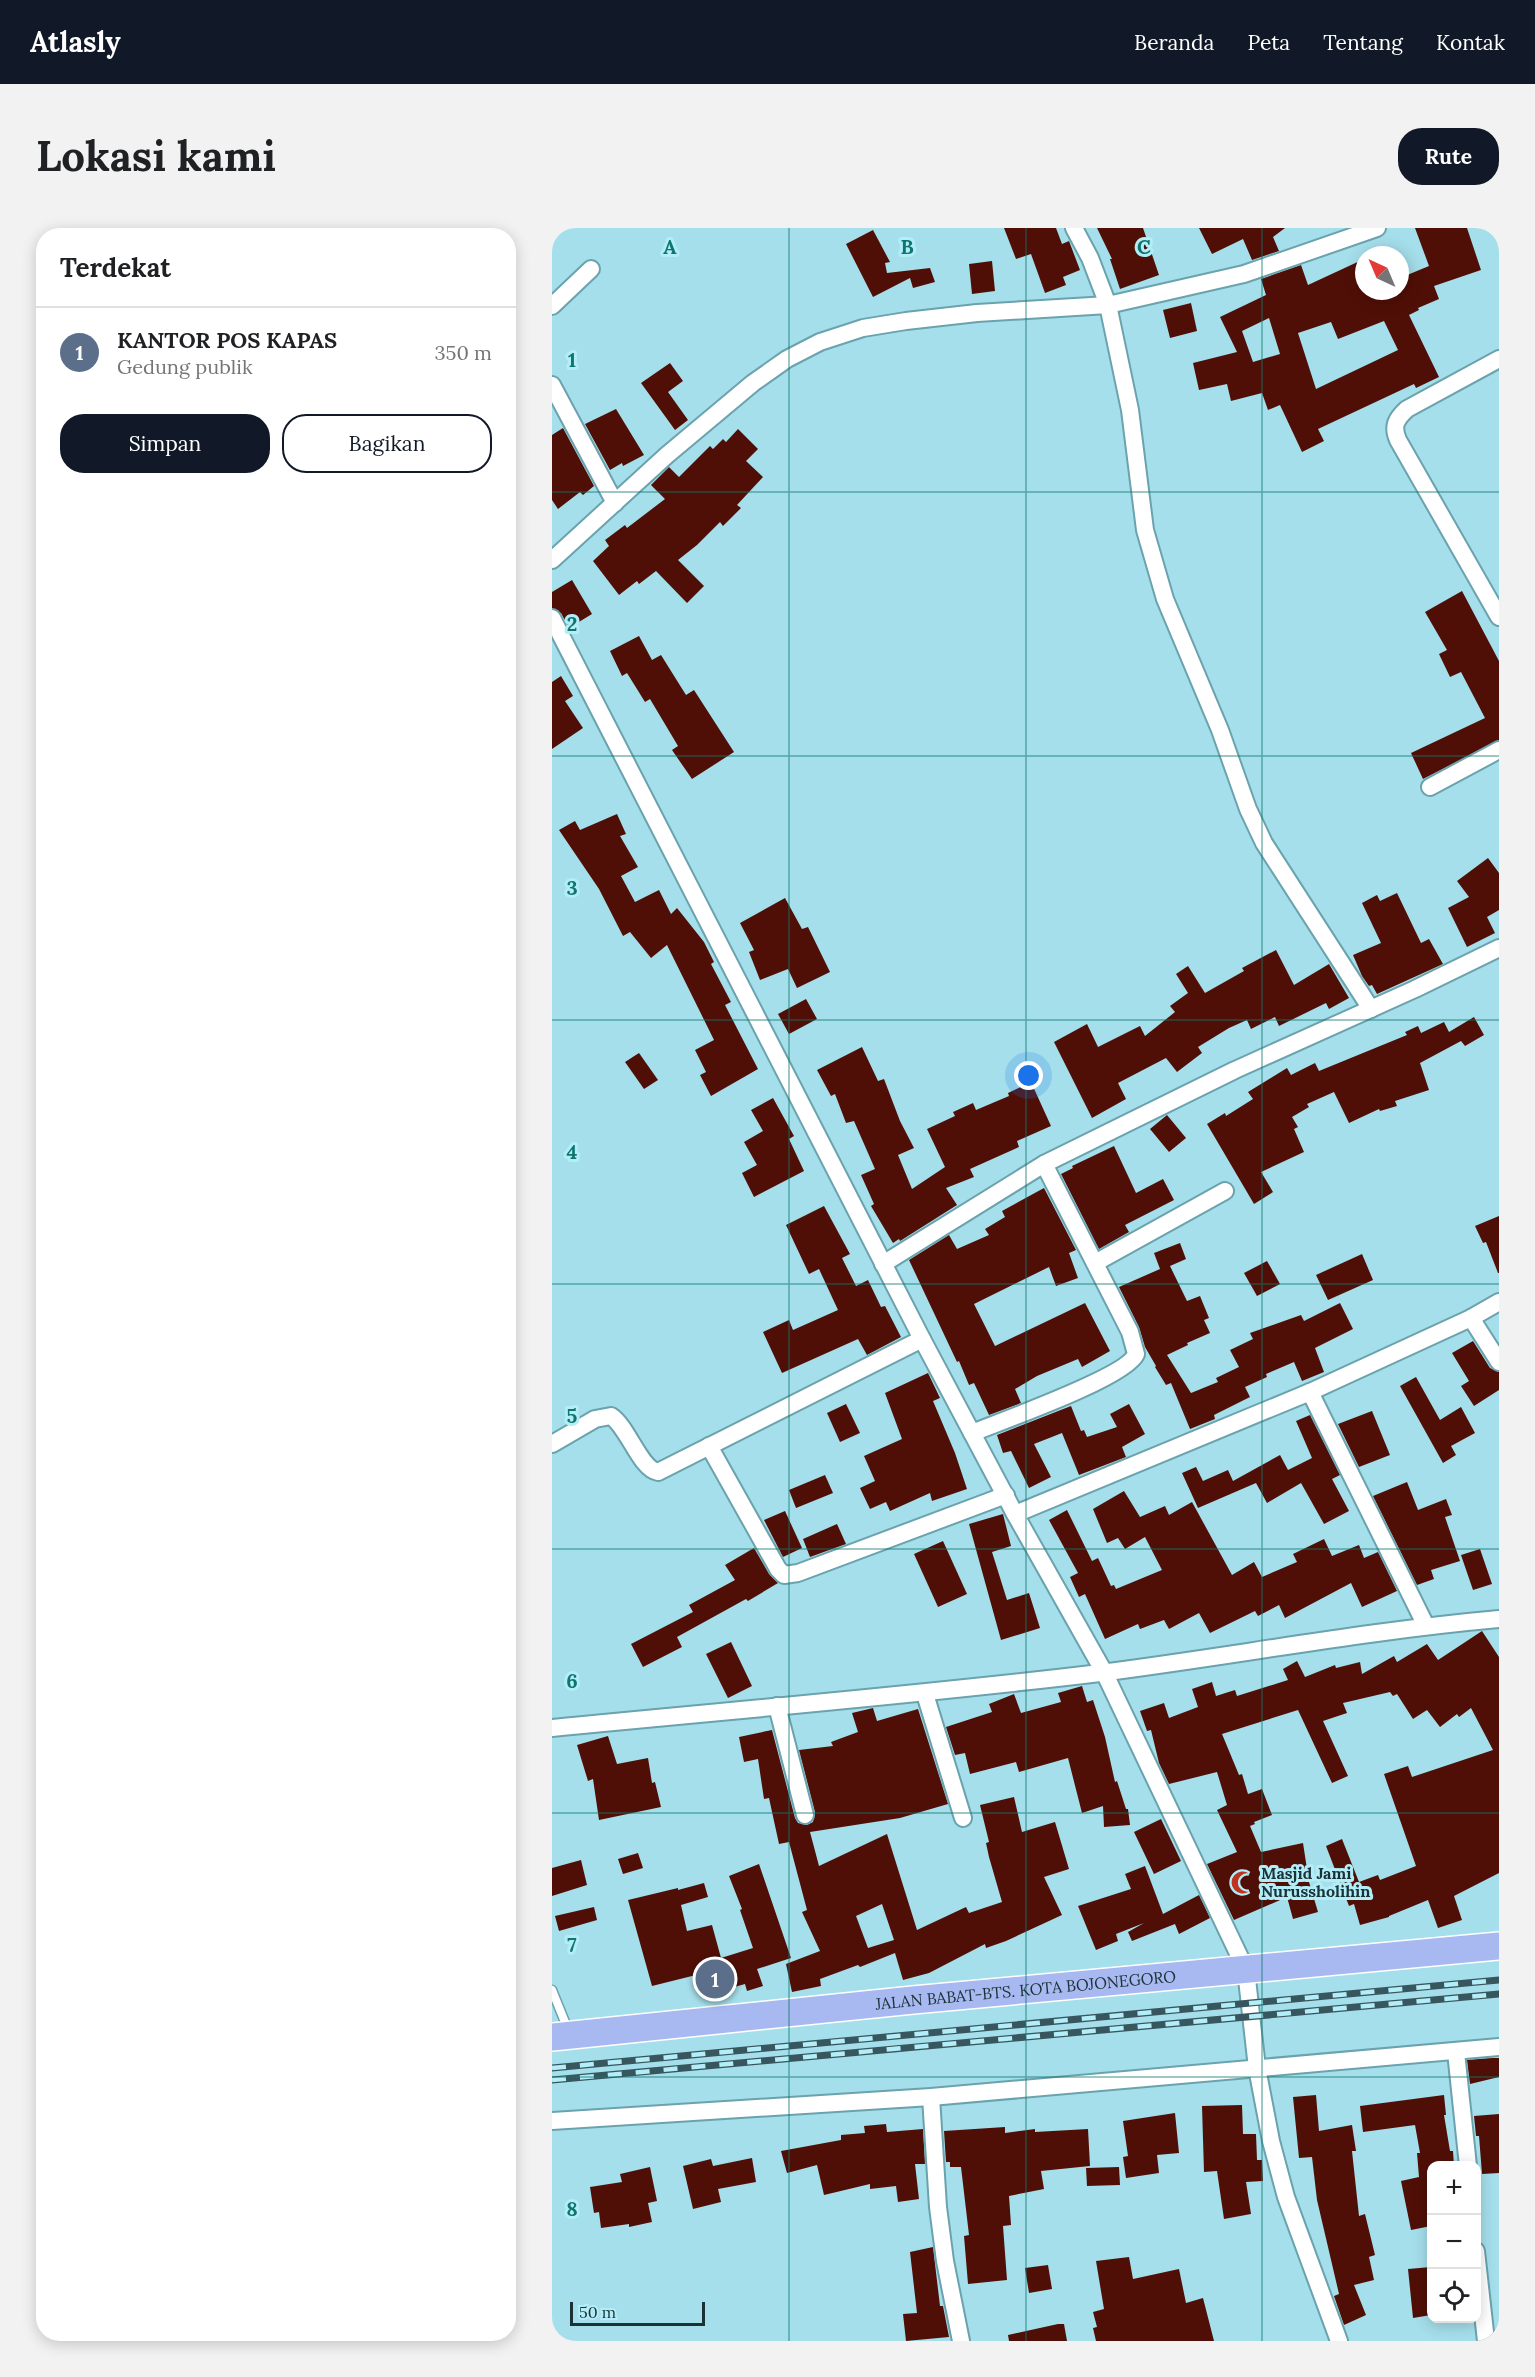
<!DOCTYPE html>
<html lang="id">
<head>
<meta charset="utf-8">
<style>
	body { margin:0; font-family:Lora,serif; background:#f2f2f2; color:#202124 }
	.controls { position:absolute; right:18px; bottom:18px; display:grid; overflow:hidden; border-radius:12px; box-shadow:0 3px 15px #0003 }
	.controls button { width:54px; height:54px; display:grid; place-items:center; padding:0; border:0; border-bottom:2px solid #e0e0e0; background:#fff; color:#202124; font:30px sans-serif }
	.compass { position:absolute; left:803px; top:18px; width:54px; height:54px; border-radius:50%; background:#fff; box-shadow:0 3px 15px #0003; rotate:316deg }
	.scale { position:absolute; left:18px; bottom:15px; width:135px; box-sizing:border-box; padding-left:6px; border:3px solid #1a3136; border-top:0; font-size:16px; line-height:21px; white-space:nowrap; color:#1a3136; -webkit-text-stroke:4px #b2edf8; paint-order:stroke }
	.you { position:absolute; left:477px; top:848px; width:21px; height:21px; margin:-15px; border:4px solid #fff; border-radius:50%; background:#1a73e8; box-shadow:0 0 0 9px #1a73e833 }
	.badge { display:grid; place-items:center; width:39px; height:39px; border-radius:50%; background:#111827; color:#fff; font-size:20px; font-weight:700 }
	.pin { position:absolute; translate:-50% -50%; border:3px solid #fff; box-shadow:0 2px 6px #0006 }
	.list { margin:0; padding:0; list-style:none }
	h2 { display:flex; justify-content:space-between; align-items:center; height:78px; margin:0; padding:0 24px; font-size:26px }
	h2 small { font-size:20px; font-weight:400; color:#757577 }
	.list li { display:grid; grid-template-columns:39px 1fr auto; gap:18px; align-items:center; box-sizing:border-box; height:90px; padding:0 24px; border-top:2px solid #e0e0e0 }
	.list b { display:block; font-size:22px; white-space:nowrap }
	.list p { margin:0; font-size:20px; white-space:nowrap; color:#757577 }
	.list em { font-size:20px; font-style:normal; color:#757577 }
	.actions { display:flex; gap:12px; padding:18px 24px }
	.actions a { flex:1; padding:14px 0; border:2px solid #111827; border-radius:24px; text-align:center; font-size:21px; color:#111827 }
	.actions .main { background:#111827; color:#fff }
	.icon { flex:none; width:33px; height:33px; fill:none; stroke:currentColor; stroke-width:2; stroke-linecap:round; stroke-linejoin:round }
	.map { position:relative; flex:none; width:947px; height:2113px; overflow:hidden; border-radius:24px }
	header { display:flex; align-items:center; gap:36px; box-sizing:border-box; height:84px; padding:0 30px; background:#111827; color:#fff }
	header strong { font-size:28px }
	nav { display:flex; gap:33px; margin-inline-start:auto; font-size:21px }
	.intro { display:flex; align-items:center; justify-content:space-between; box-sizing:border-box; height:144px; padding:0 36px }
	h1 { margin:0; font-size:42px }
	.button { padding:15px 27px; border-radius:24px; background:#111827; color:#fff; font-size:21px; font-weight:700 }
	main { display:flex; gap:36px; padding:0 36px }
	aside { flex:1; background:#fff; border-radius:24px; box-shadow:0 3px 15px #0003 }
	.map>svg:first-child { display:block }
	.building { fill:#500f06; fill-rule:evenodd }
	.lines { fill:none; stroke-linecap:round; stroke-linejoin:round }
	.service-casing { stroke:#6aa2ad; stroke-width:11 }
	.minor-casing { stroke:#6aa2ad; stroke-width:20 }
	.trunk-casing { stroke:#fff; stroke-width:30 }
	.service { stroke:#fff; stroke-width:8 }
	.minor { stroke:#fff; stroke-width:16 }
	.trunk { stroke:#a8b8f0; stroke-width:27 }
	.rail-casing { stroke:#38565d; stroke-width:7 }
	.rail { stroke:#b2edf8; stroke-width:4.5; stroke-dasharray:14; stroke-linecap:butt }
	.grid { fill:none; stroke:#0f766e; stroke-width:1.5; stroke-opacity:0.55 }
	.labels { text-anchor:middle; dominant-baseline:central; stroke-width:6; stroke-linejoin:round; paint-order:stroke }
	.poi-label { font-size:16px; font-weight:bold; fill:#1a3136; stroke:#b2edf8; text-anchor:start }
	.street-label { font-size:16px; fill:#1a3136; stroke:#b2edf8 }
	.grid-label { font-size:20px; text-anchor:middle; font-weight:bold; fill:#0f766e; stroke:#b2edf8; stroke-width:6; stroke-linejoin:round; paint-order:stroke }
</style>
</head>
<body>
<header>
<strong>Atlasly</strong>
<nav><a>Beranda</a><a>Peta</a><a>Tentang</a><a>Kontak</a></nav>
</header>
<div class="intro"><h1>Lokasi kami</h1><a class="button">Rute</a></div>
<main>
<aside>
<h2>Terdekat<small></small></h2>
<ul class="list">
<li><span class="badge" style="background:#5c6f8a">1</span><div><b>KANTOR POS KAPAS</b><p>Gedung publik</p></div><em>350 m</em></li>
</ul>
<div class="actions"><a class="main">Simpan</a><a>Bagikan</a></div>
</aside>
<div class="map">
<svg width="947" height="2113" viewBox="0 0 947 2113">
	<rect width="100%" height="100%" fill="#a5dfeb"/>
	<g class="building">
		<path d="M452 0H504L510 16 517 13 528 42 511 49 514 57 493 65 479 26 464 31Z"/>
		<path d="M545 0H591L607 47 568 61 558 31H560Z"/>
		<path d="M647 0H733L721 9 727 23 700 32 691 11 660 26Z"/>
		<path d="M863 0H915L929 42 882 58 887 71 866 80 867 82 857 87 887 149 864 160 862 156 766 201 772 213 750 224 728 177 716 182 710 165 679 173 675 156 647 162 641 135 685 124 668 89 714 67 709 51 749 37 756 57 812 31V63H848V50L877 38ZM717 90 728 126 701 134 690 103ZM832 93 846 122 764 161 746 105 779 94 786 111Z"/>
		<path d="M321 2 338 34 333 35 335 45 378 40 383 54 361 60 358 50 321 69 294 16Z"/>
		<path d="M440 33 443 63 420 66 417 36Z"/>
		<path d="M639 75 645 103 618 110 611 82Z"/>
		<path d="M118 135 131 153 116 164 136 192 123 202 89 155Z"/>
		<path d="M64 181 92 227 71 238 70 235 58 242 33 196Z"/>
		<path d="M11 200 42 258 31 267 28 264 6 281 0 272V207Z"/>
		<path d="M186 201 206 221 194 233 211 249 185 277 189 280 171 298 168 294 145 317 126 332 152 358 135 375 104 343 87 356 85 353 67 367 41 333 57 318 53 312 73 297 75 300 113 271 99 257 117 239 127 249 158 218 161 221 171 211 174 214Z"/>
		<path d="M20 352 40 386 17 400 9 385 0 380V364Z"/>
		<path d="M910 363 947 433V512L871 551 859 525 933 490 909 444 898 449 887 426 895 422 873 384Z"/>
		<path d="M87 408 100 432 109 427 134 467 142 462 182 524 140 551 120 522 126 518 98 471 93 474 75 445 70 448 58 423Z"/>
		<path d="M9 448 21 468 13 473 31 500 0 521V454Z"/>
		<path d="M65 586 74 606 68 608 86 639 69 648 83 674 107 662 119 686 125 680 152 714 162 734 159 736 179 774 173 777 206 841 159 868 148 847 154 844 143 822 162 812 115 717 99 730 78 704 71 708 47 661 7 602 23 593 28 602Z"/>
		<path d="M936 630 947 645V682L935 689 943 705 915 719 896 680 917 669 905 653Z"/>
		<path d="M845 665 869 715 877 711 891 736 825 766 820 757 817 758 810 748 801 727 829 715 810 675 825 667 828 673Z"/>
		<path d="M233 670 250 701 256 699 278 744 245 760 236 741 208 752 197 724 202 722 188 695Z"/>
		<path d="M724 722 742 757 777 736 797 770 777 781 774 775 727 798 723 789 699 801 695 792 677 800 646 819 650 825 625 844 614 830 566 855 574 871 540 890 502 814 535 796 546 819 588 798 593 808 623 784 618 778 636 765 624 746 636 738 653 765 692 743 690 740Z"/>
		<path d="M254 771 265 791 237 806 226 786Z"/>
		<path d="M922 789 932 807 913 818 909 813 868 835 877 862 843 873 845 878 828 883 827 881 797 895 782 864 755 876 757 879 740 889 746 899 742 901 752 924 709 944 721 964 702 976 655 896 673 885 674 888 701 871 696 864 735 840 739 847 763 835 767 843 855 807 853 804 866 798 869 805 892 794 897 804Z"/>
		<path d="M310 819 326 853 332 851 348 893 362 920 346 927 360 961 393 939 375 901 403 888 401 884 421 875 424 882 457 868 456 865 479 854 499 898 465 913 467 919 418 941 422 949 394 960 405 977 348 1013 347 1011 341 1015 319 978 322 976 309 947 323 941 302 893 294 895 283 866 279 868 265 842Z"/>
		<path d="M87 825 106 852 92 861 73 834Z"/>
		<path d="M221 870 242 908 237 911 252 943 202 969 190 945 205 937 192 914 211 903 199 882Z"/>
		<path d="M615 887 634 910 617 924 598 901Z"/>
		<path d="M562 918 584 965 611 951 622 972 573 997 577 1004 547 1021 509 946 521 940 520 938Z"/>
		<path d="M492 960 524 1022 517 1025 526 1050 504 1058 497 1039 422 1076 443 1118 533 1075 558 1123 530 1139 526 1131 485 1148 463 1161 469 1175 437 1187 422 1155 417 1157 407 1133 405 1134 357 1032 397 1007 405 1021 437 1007 433 1001 453 989 450 983Z"/>
		<path d="M272 978 298 1026 290 1030 304 1058 316 1052 329 1079 333 1078 349 1109 315 1127 306 1111 230 1145 211 1104 237 1092 241 1102 286 1082 267 1041 257 1046 234 997Z"/>
		<path d="M947 988V1045H946L934 1014 931 1015 923 998Z"/>
		<path d="M628 1015 634 1031 618 1038 635 1073 648 1068 657 1090 652 1092 658 1105 635 1115 636 1117 615 1127 639 1165 666 1154 664 1150 687 1139 678 1122 701 1111 698 1105 749 1087 752 1093 788 1075 801 1101 763 1120 772 1144 750 1153 742 1134 714 1146 715 1149 693 1159 698 1169 662 1187 663 1191 638 1201 619 1155 614 1157 603 1139 604 1138 593 1119 587 1099 567 1059 608 1041 602 1025Z"/>
		<path d="M810 1026 821 1052 776 1072 764 1047Z"/>
		<path d="M715 1033 728 1056 705 1068 692 1045Z"/>
		<path d="M921 1113 938 1140 947 1144V1162L922 1178 909 1158 917 1153 900 1125Z"/>
		<path d="M376 1145 388 1170 381 1173 403 1225 415 1261 380 1273 378 1265 338 1283 334 1274 318 1281 308 1260 323 1253 312 1228 350 1211 333 1165Z"/>
		<path d="M864 1149 888 1192 909 1179 923 1205 899 1218 904 1227 891 1235 848 1158Z"/>
		<path d="M294 1176 308 1205 288 1214 275 1185Z"/>
		<path d="M577 1176 593 1206 570 1219 574 1229 527 1247 510 1205 482 1216 499 1249 477 1260 459 1223 451 1225 445 1207 519 1178 529 1203 532 1202 535 1209 565 1199 558 1186Z"/>
		<path d="M820 1183 838 1227 807 1239 786 1196Z"/>
		<path d="M758 1187 788 1247 780 1251 797 1283 772 1296 749 1255 715 1275 704 1255 646 1280 630 1245 644 1239 651 1253 676 1242 681 1253 728 1227 736 1242 760 1230 744 1193Z"/>
		<path d="M273 1247 281 1265 244 1280 237 1262Z"/>
		<path d="M855 1254 866 1282 894 1271 900 1287 893 1289 908 1333 879 1342 882 1351 865 1357 821 1268Z"/>
		<path d="M572 1263 588 1289 613 1278 617 1287 640 1274 680 1347 702 1334 710 1349 745 1334 741 1326 772 1311 780 1328 807 1317 812 1330 826 1324 845 1363 810 1379 799 1355 733 1390 727 1377 706 1388 703 1383 658 1405 647 1385 617 1401 612 1392 588 1401 586 1396 553 1411 533 1366 527 1369 518 1349 526 1345 497 1292 515 1282 540 1333 546 1330 559 1358 562 1357 564 1361 610 1342 593 1309 573 1321 566 1310 555 1315 541 1281Z"/>
		<path d="M233 1283 250 1320 231 1329 212 1292Z"/>
		<path d="M451 1286 459 1318 440 1324 455 1372 477 1365 488 1400 449 1412 417 1296Z"/>
		<path d="M285 1296 294 1316 258 1329 251 1311Z"/>
		<path d="M391 1313 415 1366 386 1379 362 1326Z"/>
		<path d="M202 1320 217 1346 226 1355 196 1373 194 1371 125 1409 130 1419 91 1439 79 1416 141 1384 137 1377 183 1352 173 1337Z"/>
		<path d="M928 1321 940 1356 921 1362 909 1327Z"/>
		<path d="M930 1403 947 1429V1645L902 1668 910 1692 886 1700 876 1672 837 1688V1689L808 1697 802 1676 797 1678 774 1618 790 1611 807 1654 826 1647 828 1652 864 1638 832 1546 856 1538 860 1549 941 1522 919 1480 907 1489 905 1486 888 1499 875 1482 861 1491 845 1466 841 1468 838 1464 791 1475 795 1485 771 1493 796 1548 780 1555 746 1482 670 1506 687 1547 690 1546 696 1566 710 1561 720 1587 702 1594 703 1596 698 1598 709 1624 751 1615 757 1654 766 1684 741 1691 735 1669 682 1692 655 1636 685 1624 665 1582 675 1577 665 1544 617 1556 607 1535 599 1502 595 1503 588 1483 612 1475 617 1490 646 1479 640 1461 660 1454 664 1468 683 1462 685 1468 736 1452 731 1441 745 1433 753 1449 783 1437 784 1440 808 1434 810 1446 842 1428 845 1434 875 1416 886 1432Z"/>
		<path d="M179 1414 200 1458 176 1470 154 1426Z"/>
		<path d="M530 1458 535 1474 541 1472 553 1509 563 1554 565 1553 574 1581H576L578 1597 552 1599 551 1578 530 1585 516 1530 467 1544 464 1534 418 1546 413 1525 403 1527 394 1499 440 1484 437 1476 462 1466 469 1485 509 1474 506 1465Z"/>
		<path d="M321 1480 325 1493 366 1481 396 1576 348 1590 258 1604 267 1638 335 1606 365 1702 414 1679 417 1685 450 1674 437 1629 434 1615 437 1614 428 1577 462 1569 470 1604 503 1594 517 1641 492 1649 510 1687 454 1713 434 1720 433 1716 377 1745 351 1752 343 1725 308 1739 306 1737 268 1751 269 1758 240 1764 234 1736 268 1723 250 1684 255 1682 237 1614 227 1616 217 1570 212 1571 206 1531 192 1534 187 1509 220 1502 243 1590 246 1595 255 1597 261 1594 263 1584 247 1522 281 1518 279 1514 306 1504 300 1485ZM330 1676 342 1712 316 1720 304 1688Z"/>
		<path d="M56 1508 65 1536 96 1530 100 1555 103 1554 109 1579 47 1592 41 1551 36 1553 25 1517Z"/>
		<path d="M609 1591 629 1633 602 1646 582 1604Z"/>
		<path d="M86 1625 91 1640 71 1646 66 1631Z"/>
		<path d="M29 1632 35 1657 0 1668V1640Z"/>
		<path d="M207 1636 239 1730 205 1741 211 1758 195 1763 193 1756 154 1767 148 1746 100 1758 76 1672 126 1660V1662L152 1655 156 1669 129 1677 135 1703 160 1697 169 1730 201 1720 188 1682 190 1681 177 1648Z"/>
		<path d="M593 1638 611 1686 647 1667 658 1690 627 1706 623 1696 580 1713 576 1704 592 1695 564 1706 566 1713 544 1722 526 1678 579 1661 573 1646Z"/>
		<path d="M42 1679 45 1692 7 1703 3 1688Z"/>
		<path d="M940 1830H947V1849L918 1856 915 1832Z"/>
		<path d="M764 1867 767 1903 800 1897 804 1923H800L807 1988 813 1986 823 2027 817 2029 822 2052 802 2057 814 2087 792 2097 782 2068 787 2066 765 1972 760 1929 747 1930 741 1869Z"/>
		<path d="M892 1867 894 1887H892L898 1923H901L902 1938H879V1998L859 2002 849 1953 867 1949 865 1925H868L863 1897 811 1904 808 1878Z"/>
		<path d="M690 1877 691 1906H704L705 1932H710L711 1953 694 1954 699 1986 672 1991 665 1943 652 1944 650 1878Z"/>
		<path d="M623 1885 627 1925 605 1927 607 1945 574 1950 571 1929 576 1928 571 1893Z"/>
		<path d="M947 1886V1945L930 1946 927 1908H924L922 1888Z"/>
		<path d="M334 1896 335 1904 371 1901 373 1936H363L367 1971 346 1974 344 1958 318 1961V1956L272 1967 265 1937 235 1945 229 1923 289 1912V1907L313 1905 312 1898Z"/>
		<path d="M453 1899V1905L483 1901V1904L536 1901 538 1938 489 1943 492 1961 457 1968 459 1997 451 1998 455 2052 416 2056 412 2008 417 2007 409 1939H398V1934H394L392 1903Z"/>
		<path d="M200 1930 204 1954 166 1961 169 1974 141 1981 131 1938 159 1931 161 1938Z"/>
		<path d="M98 1939 105 1973 96 1975 100 1994 77 1999V1996L49 2000 47 1984 42 1985 38 1959 70 1954 68 1946Z"/>
		<path d="M567 1939 568 1957 535 1958 534 1940Z"/>
		<path d="M381 2019 388 2078H391L397 2109 354 2113 351 2086 365 2085 358 2024Z"/>
		<path d="M577 2029 581 2051 627 2041 634 2075 651 2070 662 2113H544L541 2100 545 2099 541 2084 552 2081 544 2033Z"/>
		<path d="M496 2037 500 2061 477 2065 473 2040Z"/>
		<path d="M879 2039V2087L861 2090 856 2041Z"/>
		<path d="M506 2096H512L515 2113H457L456 2107Z"/>
	</g>
	<g class="lines">
		<defs>
			<path id="service" d="M0 1762 17 1804"/>
			<g id="minor">
				<path d="M522 0 538 30 556 77 578 182 593 302 613 371 668 502 696 581 712 615 819 781"/>
				<path d="M0 78 39 41"/>
				<path d="M947 131 855 181C844 191 840 198 846 212L947 389"/>
				<path d="M0 157 63 275"/>
				<path d="M0 332 115 227 201 155 235 131 268 114 311 100 354 93 425 85 556 77 692 46 825 0"/>
				<path d="M0 390 370 1111 463 1286 552 1444 694 1742 705 1840 719 1913 734 1969 787 2113"/>
				<path d="M878 559 947 522"/>
				<path d="M543 1035 673 963"/>
				<path d="M331 1036 492 936 683 842 863 761 947 720"/>
				<path d="M919 1090 947 1134"/>
				<path d="M758 1164 874 1398"/>
				<path d="M420 1205C449 1193 575 1149 584 1126L578 1104 492 936"/>
				<path d="M0 1216 43 1191 59 1188C76 1199 88 1241 106 1244L370 1111"/>
				<path d="M157 1218 226 1341 232 1347 246 1345 454 1267"/>
				<path d="M463 1286 758 1164 919 1090 947 1074"/>
				<path d="M373 1466 411 1590"/>
				<path d="M225 1478 253 1587"/>
				<path d="M0 1500C183 1482 366 1467 548 1445 681 1428 813 1403 947 1391"/>
				<path d="M904 1824 916 1938"/>
				<path d="M379 1869 386 1979 393 2033 409 2113"/>
				<path d="M0 1893 379 1869 947 1819"/>
				<path d="M924 2023 934 2113"/>
			</g>
			<g id="trunk">
				<path id="s1" d="M0 1809 361 1772 947 1718"/>
			</g>
		</defs>
		<use href="#service" class="service-casing"/>
		<use href="#minor" class="minor-casing"/>
		<use href="#trunk" class="trunk-casing"/>
		<use href="#service" class="service"/>
		<use href="#minor" class="minor"/>
		<use href="#trunk" class="trunk"/>
		<defs>
			<g id="rail">
				<path d="M0 1840 947 1752"/>
				<path d="M0 1852 947 1766"/>
			</g>
		</defs>
		<use href="#rail" class="rail-casing"/>
		<use href="#rail" class="rail"/>
	</g>
	<path class="grid" d="M237 0V2113M474 0V2113M710 0V2113M0 264H947M0 528H947M0 792H947M0 1056H947M0 1321H947M0 1585H947M0 1849H947"/>
	<defs>
		<symbol id="mosque-bare" viewBox="-9 -9 18 18"><path d="M3.5-4.9A6 6 0 1 0 3.5 4.9A5 5 0 1 1 3.5-4.9Z" fill="#bf331f" stroke="#b2edf8" stroke-width="2.5" paint-order="stroke"/></symbol>
	</defs>
	<g fill-rule="evenodd">
		<use href="#mosque-bare" x="674" y="1638" width="33" height="33"/>
	</g>
	<g class="labels">
		<g class="poi-label">
			<text x="709" y="1645">Masjid Jami<tspan x="709" dy="18">Nurussholihin</tspan></text>
		</g>
		<g class="street-label">
			<text stroke="none"><textPath href="#s1" startOffset="476">JALAN BABAT-BTS. KOTA BOJONEGORO</textPath></text>
		</g>
	</g>
	<g class="grid-label">
		<text x="118" y="26">A</text>
		<text x="355" y="26">B</text>
		<text x="592" y="26">C</text>
		<text x="20" y="139">1</text>
		<text x="20" y="403">2</text>
		<text x="20" y="667">3</text>
		<text x="20" y="931">4</text>
		<text x="20" y="1195">5</text>
		<text x="20" y="1460">6</text>
		<text x="20" y="1724">7</text>
		<text x="20" y="1988">8</text>
	</g>
</svg>
<div class="controls">
<button>+</button>
<button>−</button>
<button><svg class="icon" aria-label="locate" viewBox="0 0 24 24"><circle cx="12" cy="12" r="6"/><path d="M12 2v4M12 18v4M2 12h4M18 12h4"/></svg></button>
</div>
<svg class="compass" viewBox="-18 -18 36 36"><path d="M0-13l5 13h-10z" fill="#e53935"/><path d="M0 13l5-13h-10z" fill="#757577"/></svg>
<div class="scale">50 m</div>
<div class="you"></div>
<div class="pin badge" style="left:163px;top:1751px;background:#5c6f8a">1</div>
</div>
</main>
</body>
</html>
